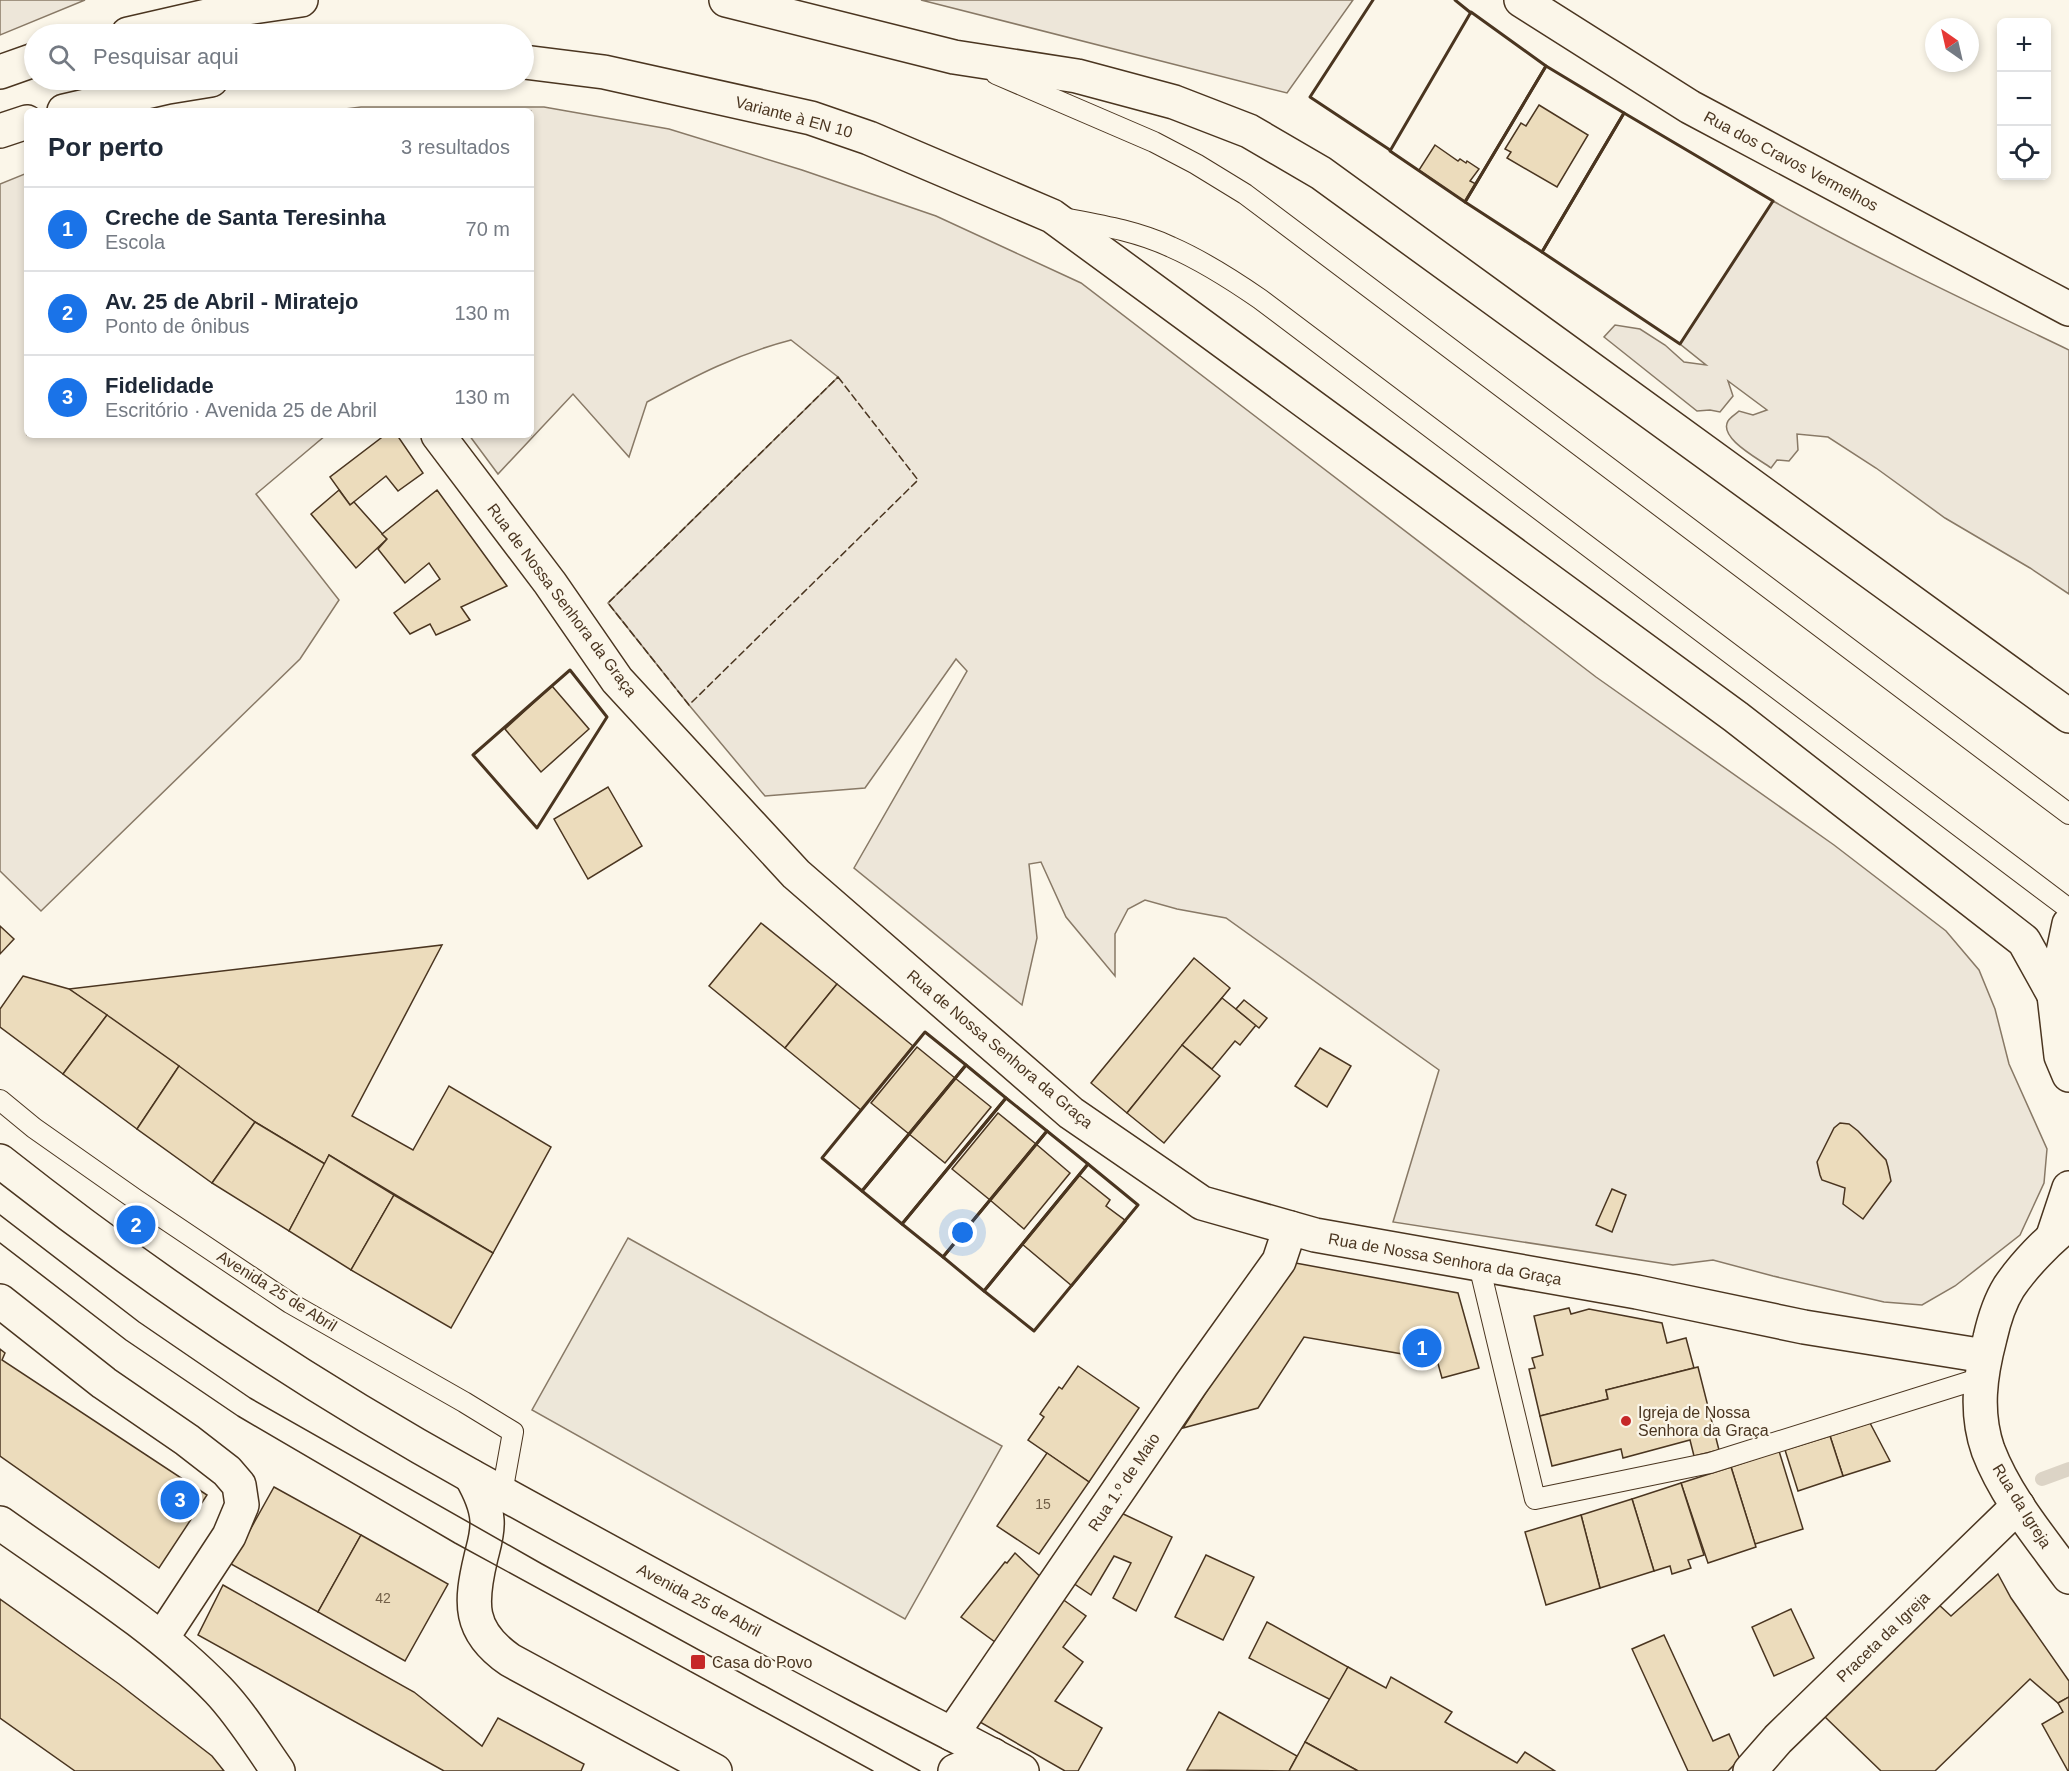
<!DOCTYPE html>
<html lang="pt">
<head>
<meta charset="utf-8">
<style>
	body { margin:0; font-family:Helvetica,sans-serif; background:#f6f6f7; color:#1f2937 }
	.controls { position:absolute; right:18px; top:18px; display:grid; overflow:hidden; border-radius:9px; box-shadow:0 3px 9px #0003 }
	.controls button { width:54px; height:54px; display:grid; place-items:center; padding:0; border:0; border-bottom:2px solid #e0e1e3; background:#fff; color:#1f2937; font:30px sans-serif }
	.compass { position:absolute; left:1925px; top:18px; width:54px; height:54px; border-radius:50%; background:#fff; box-shadow:0 3px 9px #0003; rotate:326deg }
	.you { position:absolute; left:963px; top:1233px; width:21px; height:21px; margin:-15px; border:4px solid #fff; border-radius:50%; background:#1a73e8; box-shadow:0 0 0 9px #1a73e833 }
	.badge { display:grid; place-items:center; width:39px; height:39px; border-radius:50%; background:#1a73e8; color:#fff; font-size:20px; font-weight:700 }
	.pin { position:absolute; translate:-50% -50%; border:3px solid #fff; box-shadow:0 2px 6px #0006 }
	.list { margin:0; padding:0; list-style:none }
	h2 { display:flex; justify-content:space-between; align-items:center; height:78px; margin:0; padding:0 24px; font-size:26px }
	h2 small { font-size:20px; font-weight:400; color:#747a83 }
	.list li { display:grid; grid-template-columns:39px 1fr auto; gap:18px; align-items:center; box-sizing:border-box; height:84px; padding:0 24px; border-top:2px solid #e0e1e3 }
	.list b { display:block; font-size:22px; white-space:nowrap }
	.list p { margin:0; font-size:20px; white-space:nowrap; color:#747a83 }
	.list em { font-size:20px; font-style:normal; color:#747a83 }
	.icon { flex:none; width:33px; height:33px; fill:none; stroke:currentColor; stroke-width:2; stroke-linecap:round; stroke-linejoin:round }
	.map { position:relative; flex:none; width:2069px; height:1771px; overflow:hidden }
	.search { position:absolute; background:#fff; box-shadow:0 3px 9px #0003; left:24px; top:24px; width:510px; height:66px; display:flex; align-items:center; gap:15px; box-sizing:border-box; padding:0 21px; border-radius:33px; color:#747a83; font-size:22px }
	.panel { position:absolute; background:#fff; box-shadow:0 3px 9px #0003; left:24px; top:108px; width:510px; height:330px; border-radius:9px }
	.map>svg:first-child { display:block }
	.green { fill:#ede6d9; stroke:#887966; stroke-width:1.5 }
	.parking { fill:#ede7d9; stroke:#887966; stroke-width:1.5 }
	.lines { fill:none; stroke-linecap:round; stroke-linejoin:round }
	.stream { stroke:#dcd4c6; stroke-width:14 }
	.building { fill:#ecdcbc; stroke:#4a3520; stroke-width:1.5 }
	.service-casing { stroke:#4a3520; stroke-width:22 }
	.minor-casing { stroke:#4a3520; stroke-width:36 }
	.primary-casing { stroke:#4a3520; stroke-width:36 }
	.service { stroke:#fbf6e9; stroke-width:20 }
	.minor { stroke:#fbf6e9; stroke-width:33 }
	.primary { stroke:#fbf6e9; stroke-width:33 }
	.tram { stroke:#4a3520; stroke-width:1.5 }
	.fence { stroke:#4a3520; stroke-width:1.5; stroke-dasharray:8 3; stroke-linecap:butt }
	.wall { stroke:#4a3520; stroke-width:3 }
	.poi-dot { fill:#c62828; stroke:#fbf6e9; stroke-width:2 }
	.labels { text-anchor:middle; dominant-baseline:central; stroke-width:4.5; stroke-linejoin:round; paint-order:stroke }
	.number-label { font-size:14px; fill:#725f47 }
	.street-label { font-size:16px; fill:#4a3520; stroke:#fbf6e9 }
	.poi-label { font-size:16px; fill:#4a3520; stroke:#fbf6e9; text-anchor:start }
</style>
</head>
<body>
<div class="map">
<svg width="2069" height="1771" viewBox="0 0 2069 1771">
	<rect width="100%" height="100%" fill="#fbf6e9"/>
	<g class="green">
		<path d="M0 0H85L0 35Z"/>
		<path d="M921 0H1353L1287 93Z"/>
		<path d="M361 107H544L669 129 802 170 936 216 1081 283 1596 677 1834 845 1946 931 1979 970 1995 1009 2009 1064 2047 1149 2044 1183 2020 1235 1955 1286 1922 1305 1884 1302 1773 1276 1713 1260 1673 1265 1393 1222 1439 1070 1226 918 1177 909 1145 900 1128 909 1115 934V976L1066 917 1041 862 1029 864 1037 938 1022 1005 854 868 967 671 956 659 865 788 765 796 689 705 608 603 838 377 791 340C737 354 695 376 647 402L629 457 573 394 498 474 469 435H531V111H329Z"/>
		<path d="M27 173V435H326L256 494 339 600 300 659 41 911 0 871V184Z"/>
		<path d="M1773 201C1869 255 1969 302 2069 350V594L2030 568 1945 518 1876 468 1828 437 1797 434 1798 450 1789 461 1777 460 1771 468C1759 459 1718 438 1728 421 1730 417 1736 414 1739 411L1753 415 1767 410 1728 381 1733 396 1720 412 1710 410 1697 411 1604 337 1615 325 1640 329 1665 345 1684 362 1706 365 1680 344Z"/>
	</g>
	<path class="parking" d="M628 1238 1002 1446 905 1619 532 1410Z"/>
	<g class="lines">
		<path class="stream" d="M2042 1479 2069 1469"/>
	</g>
	<g class="building">
		<path d="M1539 105 1588 135 1557 187 1507 158 1511 152 1505 149 1521 123 1526 126Z"/>
		<path d="M1435 145 1458 161 1460 159 1466 163 1467 161 1479 169 1470 181 1476 184 1465 202 1419 170Z"/>
		<path d="M385 435H397L423 473 398 491 386 476 350 505 330 477Z"/>
		<path d="M339 490 350 505 354 502 387 539 356 568 311 514Z"/>
		<path d="M437 490 507 586 461 607 470 620 436 635 430 624 410 634 394 613 440 579 429 563 405 583 378 549 387 539 382 534Z"/>
		<path d="M552 686 589 729 541 772 505 729Z"/>
		<path d="M608 787 642 846 588 879 554 819Z"/>
		<path d="M761 923 837 984 785 1048 709 986Z"/>
		<path d="M0 926 14 939 0 954Z"/>
		<path d="M442 945 352 1116 413 1150 449 1086 551 1147 493 1253 329 1155 325 1164 255 1122 69 989Z"/>
		<path d="M1194 958 1230 988 1127 1113 1091 1083Z"/>
		<path d="M23 976 69 989 107 1015 63 1074 0 1027V1009Z"/>
		<path d="M837 984 913 1046 861 1110 785 1048Z"/>
		<path d="M1222 998 1256 1025 1240 1045 1235 1041 1212 1069 1182 1045Z"/>
		<path d="M1244 1000 1267 1018 1259 1028 1236 1009Z"/>
		<path d="M107 1015 179 1066 137 1129 63 1074Z"/>
		<path d="M1182 1045 1220 1076 1164 1143 1127 1113Z"/>
		<path d="M917 1047 955 1078 909 1134 871 1103Z"/>
		<path d="M1320 1048 1351 1066 1327 1107 1295 1086Z"/>
		<path d="M179 1066 255 1122 212 1183 137 1129Z"/>
		<path d="M955 1078 991 1107 945 1163 909 1134Z"/>
		<path d="M998 1113 1036 1144 990 1200 952 1169Z"/>
		<path d="M255 1122 325 1164 289 1231 212 1183Z"/>
		<path d="M1840 1123 1849 1124 1858 1131 1886 1160 1888 1167 1891 1181 1863 1219 1843 1204 1845 1188 1822 1180 1820 1175 1817 1162 1834 1128Z"/>
		<path d="M1036 1144 1070 1173 1024 1229 990 1200Z"/>
		<path d="M329 1155 394 1195 351 1270 289 1231Z"/>
		<path d="M1079 1175 1110 1200 1106 1206 1126 1221 1072 1286 1022 1244Z"/>
		<path d="M1612 1189 1626 1195 1612 1232 1596 1225Z"/>
		<path d="M394 1195 493 1253 451 1328 351 1270Z"/>
		<path d="M1290 1262 1458 1293 1479 1368 1442 1378 1437 1360 1304 1337 1258 1408 1183 1428Z"/>
		<path d="M1569 1308 1571 1314 1589 1309 1662 1323 1667 1343 1686 1338 1694 1368 1606 1390 1608 1399 1540 1416 1529 1369 1535 1368 1532 1358 1543 1355 1534 1316Z"/>
		<path d="M0 1349 5 1353 2 1360 207 1495 159 1568 0 1456Z"/>
		<path d="M1078 1366 1139 1408 1089 1482 1028 1440 1044 1417 1040 1414 1059 1387 1062 1389Z"/>
		<path d="M1698 1367 1719 1450 1694 1456 1690 1440 1623 1458 1621 1449 1552 1466 1540 1416 1608 1399 1606 1390Z"/>
		<path d="M1870 1423 1890 1461 1843 1476 1830 1436Z"/>
		<path d="M1830 1436 1843 1476 1798 1491 1785 1450Z"/>
		<path d="M1779 1451 1803 1529 1755 1544 1731 1467Z"/>
		<path d="M1047 1453 1089 1482 1039 1554 997 1526Z"/>
		<path d="M1731 1467 1756 1547 1708 1563 1681 1483Z"/>
		<path d="M1681 1483 1704 1555 1688 1560 1691 1568 1672 1574 1670 1566 1654 1571 1632 1499Z"/>
		<path d="M274 1487 361 1535 318 1612 231 1564Z"/>
		<path d="M1632 1499 1654 1571 1600 1588 1581 1515Z"/>
		<path d="M1117 1511 1172 1537 1136 1611 1113 1598 1131 1563 1114 1556 1091 1595 1070 1581Z"/>
		<path d="M1581 1515 1600 1588 1546 1605 1525 1532Z"/>
		<path d="M361 1535 448 1584 405 1661 318 1612Z"/>
		<path d="M1015 1553 1044 1580 995 1642 961 1617 1005 1562 1007 1563Z"/>
		<path d="M1206 1555 1254 1577 1223 1640 1175 1617Z"/>
		<path d="M1998 1574 2011 1598 2069 1681V1697L2058 1703 2030 1679 1935 1771H1881L1824 1716 1938 1604 1951 1616Z"/>
		<path d="M223 1585 414 1692 482 1746 498 1718 584 1764 581 1771H444L198 1635Z"/>
		<path d="M1058 1596 1086 1616 1063 1647 1083 1662 1055 1701 1102 1728 1078 1771H1065L973 1718Z"/>
		<path d="M0 1599 119 1684 212 1756 224 1771H75L0 1718Z"/>
		<path d="M1791 1609 1814 1658 1774 1676 1752 1627Z"/>
		<path d="M1267 1622 1348 1667 1331 1700 1249 1658Z"/>
		<path d="M1664 1635 1713 1741 1729 1734 1740 1759 1728 1771H1688L1632 1649Z"/>
		<path d="M1348 1667 1386 1688 1391 1677 1452 1712 1445 1722 1517 1763 1525 1752 1555 1771H1358L1305 1742Z"/>
		<path d="M2069 1697V1771H2068L2042 1724 2063 1712 2058 1703Z"/>
		<path d="M1219 1712 1297 1756 1289 1771 1187 1770Z"/>
		<path d="M1305 1742 1358 1771H1289Z"/>
	</g>
	<g class="lines">
		<defs>
			<g id="service">
				<path d="M996 74 1154 142 1196 164 1245 194 2069 814"/>
				<path d="M1063 218C1100 225 1137 231 1171 247 1203 261 1231 279 1260 299L2069 909"/>
				<path d="M0 1100 34 1128 135 1199 290 1303 464 1402 513 1432 502 1493"/>
				<path d="M1479 1265 1535 1499 1710 1463 1981 1378"/>
			</g>
			<g id="minor">
				<path d="M1521 0 1690 107 2069 309"/>
				<path d="M438 435 550 583 617 680 796 874 1071 1113 1202 1203 1315 1235 1637 1292 1804 1327 1985 1356"/>
				<path d="M2069 1224C2048 1240 2024 1265 2009 1287 1999 1303 1994 1320 1990 1338 1980 1376 1975 1412 1988 1450 2006 1497 2040 1537 2069 1577"/>
				<path d="M2053 1236 2069 1188"/>
				<path d="M0 1301 104 1383 187 1440 227 1471 239 1485 242 1505 229 1536 162 1638"/>
				<path d="M471 1476C479 1490 486 1504 487 1520 488 1533 484 1545 481 1557 470 1603 468 1631 510 1660L715 1771"/>
				<path d="M0 1523C73 1575 156 1626 218 1690 241 1714 259 1744 278 1771"/>
				<path d="M952 1734 1191 1384 1279 1261 1290 1228"/>
				<path d="M955 1771 993 1755"/>
				<path d="M1750 1771 1778 1739 2018 1506"/>
			</g>
			<g id="primary">
				<path d="M726 0 954 57 1077 76 1174 102 1249 131 1321 173 2069 716"/>
				<path d="M128 34 233 10 301 0"/>
				<path d="M524 62 604 72 811 118 869 138 1052 216 1736 717 2024 941 2054 995"/>
				<path d="M0 72 34 60"/>
				<path d="M64 111 168 87 211 80"/>
				<path d="M0 131 27 122"/>
				<path d="M2069 924 2054 995 2061 1056 2069 1075"/>
				<path d="M0 1161C148 1278 307 1385 473 1477 600 1547 728 1617 857 1685 912 1714 967 1741 1022 1771"/>
			</g>
		</defs>
		<use href="#service" class="service-casing"/>
		<use href="#minor" class="minor-casing"/>
		<use href="#primary" class="primary-casing"/>
		<use href="#service" class="service"/>
		<use href="#minor" class="minor"/>
		<use href="#primary" class="primary"/>
		<g class="tram">
			<path d="M0 1215 139 1322 250 1398 542 1564 920 1771"/>
			<path d="M0 1243 126 1340 238 1416 455 1543 873 1771"/>
		</g>
		<path class="fence" d="M838 377 918 480 689 705 608 603Z"/>
		<g class="wall">
			<path d="M1373 0 1310 97 1390 150"/>
			<path d="M1455 0 1471 13"/>
			<path d="M1471 12 1546 66 1465 202 1390 151Z"/>
			<path d="M1546 66 1624 113 1542 252 1465 202Z"/>
			<path d="M1624 113 1773 201 1680 344 1542 252Z"/>
			<path d="M570 670 607 717 537 828 473 755Z"/>
			<path d="M925 1032 966 1065 862 1191 822 1158Z"/>
			<path d="M966 1065 1006 1098 902 1224 862 1191Z"/>
			<path d="M1006 1098 1047 1131 943 1257 902 1224Z"/>
			<path d="M1047 1131 1088 1164 984 1291 943 1257Z"/>
			<path d="M1088 1164 1138 1205 1034 1331 984 1291Z"/>
		</g>
	</g>
	<g class="poi-dot">
		<circle cx="1626" cy="1421" r="6"/>
		<rect x="690" y="1654" width="16" height="16" rx="3"/>
	</g>
	<g class="labels">
		<g class="number-label">
			<text x="1043" y="1504">15</text>
			<text x="383" y="1598">42</text>
		</g>
		<g class="street-label">
			<text transform="translate(794 117) rotate(15)">Variante à EN 10</text>
			<text transform="translate(1791 161) rotate(28)">Rua dos Cravos Vermelhos</text>
			<text transform="translate(562 600) rotate(53)">Rua de Nossa Senhora da Graça</text>
			<text transform="translate(1000 1049) rotate(40)">Rua de Nossa Senhora da Graça</text>
			<text transform="translate(1445 1259) rotate(10)">Rua de Nossa Senhora da Graça</text>
			<text transform="translate(277 1291) rotate(32)">Avenida 25 de Abril</text>
			<text transform="translate(1124 1482) rotate(-56)">Rua 1.º de Maio</text>
			<text transform="translate(2022 1506) rotate(58)">Rua da Igreja</text>
			<text transform="translate(699 1600) rotate(28)">Avenida 25 de Abril</text>
			<text transform="translate(1883 1637) rotate(-44)">Praceta da Igreja</text>
		</g>
		<g class="poi-label">
			<text x="1638" y="1412">Igreja de Nossa<tspan x="1638" dy="18">Senhora da Graça</tspan></text>
			<text x="712" y="1662">Casa do Povo</text>
		</g>
	</g>
</svg>
<div class="controls">
<button>+</button>
<button>−</button>
<button><svg class="icon" aria-label="locate" viewBox="0 0 24 24"><circle cx="12" cy="12" r="6"/><path d="M12 2v4M12 18v4M2 12h4M18 12h4"/></svg></button>
</div>
<svg class="compass" viewBox="-18 -18 36 36"><path d="M0-13l5 13h-10z" fill="#e53935"/><path d="M0 13l5-13h-10z" fill="#747a83"/></svg>
<div class="you"></div>
<div class="pin badge" style="left:1422px;top:1348px">1</div>
<div class="pin badge" style="left:136px;top:1225px">2</div>
<div class="pin badge" style="left:180px;top:1500px">3</div>
<div class="search"><svg class="icon" aria-label="search" viewBox="0 0 24 24"><circle cx="10" cy="10" r="6"/><path d="M15 15l6 6"/></svg>Pesquisar aqui</div>
<section class="panel">
<h2>Por perto<small>3 resultados</small></h2>
<ul class="list">
<li><span class="badge">1</span><div><b>Creche de Santa Teresinha</b><p>Escola</p></div><em>70 m</em></li>
<li><span class="badge">2</span><div><b>Av. 25 de Abril - Miratejo</b><p>Ponto de ônibus</p></div><em>130 m</em></li>
<li><span class="badge">3</span><div><b>Fidelidade</b><p>Escritório · Avenida 25 de Abril</p></div><em>130 m</em></li>
</ul>
</section>
</div>
</body>
</html>
